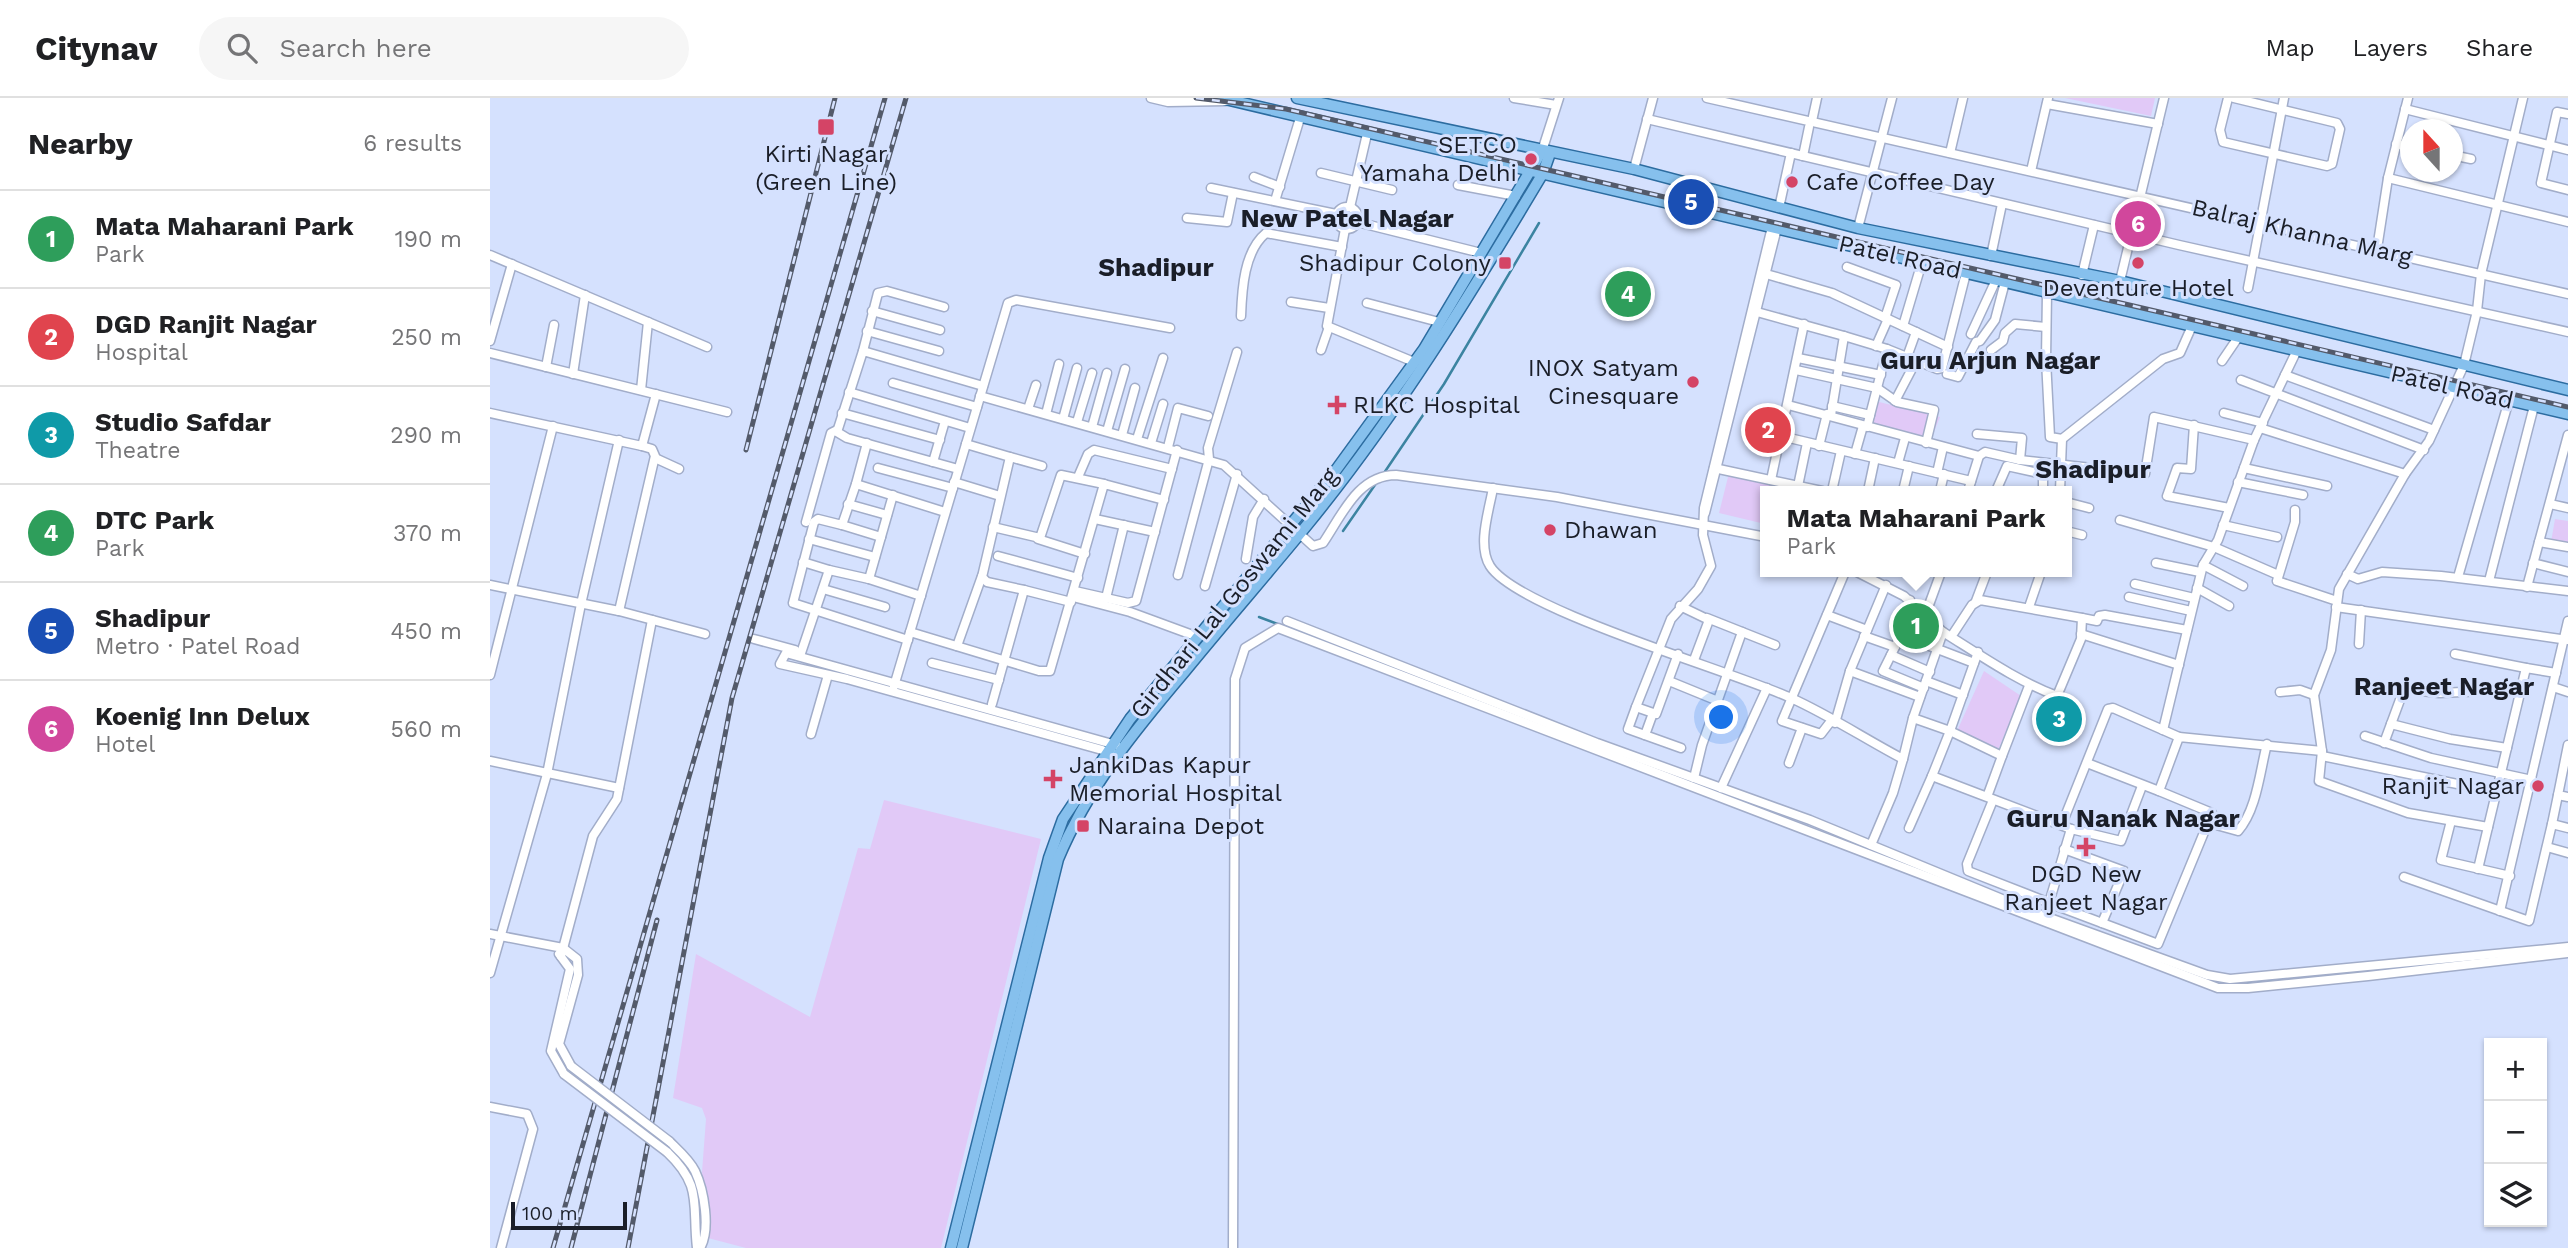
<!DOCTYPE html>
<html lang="en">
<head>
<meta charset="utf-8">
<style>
	body { margin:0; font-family:"Work Sans",sans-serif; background:#f6f6f6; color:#202124 }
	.controls { position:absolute; right:21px; bottom:21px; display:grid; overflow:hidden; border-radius:0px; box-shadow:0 2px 5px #0004 }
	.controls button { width:63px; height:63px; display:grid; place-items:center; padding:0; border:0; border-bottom:2px solid #e0e0e0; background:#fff; color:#202124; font:35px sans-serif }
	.compass { position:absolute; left:1910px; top:21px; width:63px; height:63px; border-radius:50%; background:#fff; box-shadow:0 2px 5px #0004; rotate:339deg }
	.scale { position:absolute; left:21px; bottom:18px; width:116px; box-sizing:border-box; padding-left:7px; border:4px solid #1a1e28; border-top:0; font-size:19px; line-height:24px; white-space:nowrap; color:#1a1e28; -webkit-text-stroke:5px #d5e1fe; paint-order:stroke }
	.you { position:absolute; left:1232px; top:620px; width:24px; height:24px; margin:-18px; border:5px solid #fff; border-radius:50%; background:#1a73e8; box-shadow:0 0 0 10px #1a73e833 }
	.badge { display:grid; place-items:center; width:46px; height:46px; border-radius:50%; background:#7c3aed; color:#fff; font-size:23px; font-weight:700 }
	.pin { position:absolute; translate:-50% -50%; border:4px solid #fff; box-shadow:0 2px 7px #0006 }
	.popup { position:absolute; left:1270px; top:388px; width:312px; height:91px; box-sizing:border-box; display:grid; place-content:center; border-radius:0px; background:#fff; filter:drop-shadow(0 2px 5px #0005); font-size:23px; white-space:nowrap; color:#757577 }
	.popup b { font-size:26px; color:#202124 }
	.popup::after { content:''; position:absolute; left:50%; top:100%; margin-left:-14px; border:14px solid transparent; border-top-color:#fff }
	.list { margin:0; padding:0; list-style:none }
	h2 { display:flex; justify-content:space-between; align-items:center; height:91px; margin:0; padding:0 28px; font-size:30px }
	h2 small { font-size:23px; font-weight:400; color:#757577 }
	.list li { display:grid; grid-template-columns:46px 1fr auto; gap:21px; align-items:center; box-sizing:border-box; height:98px; padding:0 28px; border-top:2px solid #e0e0e0 }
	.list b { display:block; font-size:26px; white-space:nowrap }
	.list p { margin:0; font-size:23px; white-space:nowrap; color:#757577 }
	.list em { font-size:23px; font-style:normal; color:#757577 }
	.icon { flex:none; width:38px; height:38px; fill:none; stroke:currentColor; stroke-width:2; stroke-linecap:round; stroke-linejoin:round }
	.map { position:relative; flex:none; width:2078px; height:1150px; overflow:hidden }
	header { display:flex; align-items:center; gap:42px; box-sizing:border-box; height:98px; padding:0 35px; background:#fff; border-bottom:2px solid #e0e0e0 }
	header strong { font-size:33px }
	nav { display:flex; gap:38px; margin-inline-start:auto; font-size:24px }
	.search { width:490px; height:63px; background:#f6f6f6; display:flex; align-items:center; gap:18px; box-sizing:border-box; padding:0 24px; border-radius:38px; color:#757577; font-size:26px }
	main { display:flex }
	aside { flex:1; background:#fff }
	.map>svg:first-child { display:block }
	.green { fill:#e1c9f7 }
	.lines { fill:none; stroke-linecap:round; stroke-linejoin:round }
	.stream { stroke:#3c84a1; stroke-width:2.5 }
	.minor-casing { stroke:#a2adc9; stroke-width:11 }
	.major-casing { stroke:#2c6ca0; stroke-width:13 }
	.minor { stroke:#fff; stroke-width:8 }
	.major { stroke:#86c0ed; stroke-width:10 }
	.rail-casing { stroke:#535a6a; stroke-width:5 }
	.rail { stroke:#d5e1fe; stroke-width:2.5; stroke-dasharray:8; stroke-linecap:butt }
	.minor-bridge-casing { stroke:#a2adc9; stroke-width:11; stroke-linecap:butt }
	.minor-bridge { stroke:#fff; stroke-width:8 }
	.poi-dot { fill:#d44466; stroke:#d5e1fe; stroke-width:2.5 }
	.labels { text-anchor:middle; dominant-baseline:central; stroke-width:6; stroke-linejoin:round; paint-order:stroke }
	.poi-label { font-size:24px; fill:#1a1e28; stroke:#d5e1fe; text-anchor:start }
	.street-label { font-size:24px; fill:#1a1e28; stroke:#d5e1fe }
	.neighbourhood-label { font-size:26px; font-weight:bold; fill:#1a1e28; stroke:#d5e1fe }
</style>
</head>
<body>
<header>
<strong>Citynav</strong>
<div class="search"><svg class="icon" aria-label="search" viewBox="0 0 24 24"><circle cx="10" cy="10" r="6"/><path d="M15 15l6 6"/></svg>Search here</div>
<nav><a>Map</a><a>Layers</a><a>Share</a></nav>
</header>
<main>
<aside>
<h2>Nearby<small>6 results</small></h2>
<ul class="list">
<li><span class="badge" style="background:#2e9e5b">1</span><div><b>Mata Maharani Park</b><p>Park</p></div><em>190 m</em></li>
<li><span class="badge" style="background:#e0444e">2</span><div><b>DGD Ranjit Nagar</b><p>Hospital</p></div><em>250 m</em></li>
<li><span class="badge" style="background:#0f9aa8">3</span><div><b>Studio Safdar</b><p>Theatre</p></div><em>290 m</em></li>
<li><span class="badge" style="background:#2e9e5b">4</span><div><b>DTC Park</b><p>Park</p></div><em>370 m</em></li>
<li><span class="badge" style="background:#1a4fb4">5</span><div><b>Shadipur</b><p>Metro · Patel Road</p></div><em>450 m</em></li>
<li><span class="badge" style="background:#d1479c">6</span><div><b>Koenig Inn Delux</b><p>Hotel</p></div><em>560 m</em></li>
</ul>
</aside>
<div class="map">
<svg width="2078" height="1150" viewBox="0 0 2078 1150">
	<rect width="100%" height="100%" fill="#d5e1fe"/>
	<g class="green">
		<path d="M1575 0H1665L1661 18Z"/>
		<path d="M1385 303 1450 319 1440 343 1379 330Z"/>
		<path d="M1239 375 1332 393H1276L1275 426 1229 415Z"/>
		<path d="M2065 421 2078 423V447L2061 444Z"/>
		<path d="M1422 520 1447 537 1444 545 1415 536Z"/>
		<path d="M1494 573 1531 598 1508 652 1467 633Z"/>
		<path d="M394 702 551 741 451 1150H256L218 1140 212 1074 216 1021 212 1010 183 1000 206 856 320 919 368 750 380 751Z"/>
	</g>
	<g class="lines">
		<g class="stream">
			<path d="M894 375 954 286 1049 125"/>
			<path d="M853 433 887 384"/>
			<path d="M769 519 965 593"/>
			<path d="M1720 881 1748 885 1977 862"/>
		</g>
		<defs>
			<g id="minor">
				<path d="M661 0 678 4 736 3"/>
				<path d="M1024 0 1066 7"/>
				<path d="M1217 0 2078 196"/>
				<path d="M1738 0 1730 32 1733 44 1837 68 1842 66 1850 31 1847 25 1744 0"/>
				<path d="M1557 6 1668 26"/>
				<path d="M1915 11 2078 52"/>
				<path d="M2078 16 2067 14 2051 85 2078 92"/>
				<path d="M1157 21 1689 147 2078 234"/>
				<path d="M1322 23 1327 0"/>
				<path d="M1906 46 1920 49"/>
				<path d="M1052 53 1069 0"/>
				<path d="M1460 55 1473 0"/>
				<path d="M1962 57 1981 61"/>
				<path d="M1313 58 1319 29"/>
				<path d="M1144 71 1163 0"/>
				<path d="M1541 73 1558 0"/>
				<path d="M831 75 902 92"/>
				<path d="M764 79 790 89"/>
				<path d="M1898 80 2078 124"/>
				<path d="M968 87 1026 98"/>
				<path d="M721 90 846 116"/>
				<path d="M785 103 810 20"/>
				<circle cx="857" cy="120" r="11"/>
				<path d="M860 109 877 36"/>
				<path d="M1289 110 1301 55"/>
				<path d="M697 120 737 124 743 95"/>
				<path d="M867 124 991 155"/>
				<path d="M1368 130 1402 0"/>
				<path d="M855 131 837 228 924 264"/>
				<path d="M1887 151 1898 80 1918 0"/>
				<path d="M0 157 217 249"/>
				<path d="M1501 158 1512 106"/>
				<path d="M1357 169 1406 187 1395 220"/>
				<path d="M1276 176 1342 195 1458 249"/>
				<path d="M1592 177 1604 127"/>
				<path d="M1630 183 1674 0"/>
				<path d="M1758 190 1794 0"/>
				<path d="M1557 194 1556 262 1560 339 1572 341 1570 393"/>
				<path d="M801 204 839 210"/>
				<path d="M877 205 949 224"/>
				<path d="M382 213 450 232"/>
				<path d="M1267 214 1354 238"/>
				<path d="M751 218C752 191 754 153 776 135L852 149"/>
				<path d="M1413 228 1432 164"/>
				<path d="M377 233 449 253"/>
				<path d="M1481 236 1506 182"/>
				<path d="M0 243 22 166"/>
				<path d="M1386 248 1398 221"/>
				<path d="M831 252 839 229"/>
				<path d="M1501 252 1513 243 1515 235 1525 226 1556 229"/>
				<path d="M373 253 388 195 397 193 454 209"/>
				<path d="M0 255 237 314"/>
				<path d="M1417 259 1426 234"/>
				<path d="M1308 260 1391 277"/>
				<path d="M1732 263 1749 238"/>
				<path d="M56 269 64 227"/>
				<path d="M1306 272 1387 290 1407 304 1444 312 1436 345"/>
				<path d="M83 276 95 197"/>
				<path d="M1457 276 1468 279 1486 244 1490 243 1505 222 1515 184"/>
				<path d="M1795 277 1944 332"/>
				<path d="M1751 282 1934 352"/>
				<path d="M403 285 487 309"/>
				<path d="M151 292 158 224"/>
				<path d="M359 294 480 330"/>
				<path d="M490 298 734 367 823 448 833 445C852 417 868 377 906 377L1067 399 1276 439"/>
				<path d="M1405 303 1426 263"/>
				<path d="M1298 307 1489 358"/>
				<path d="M1342 308 1380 317"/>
				<path d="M538 311 546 287"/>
				<path d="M0 315 152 348 162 351 165 358 129 513 0 487"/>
				<path d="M352 315 450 342"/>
				<path d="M1734 315 1773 325"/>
				<path d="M556 316 569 266"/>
				<path d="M1341 317 1354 238 1397 251 1447 271 1452 270 1476 175"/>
				<path d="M573 321 587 270"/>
				<path d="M587 324 602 275"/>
				<path d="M1704 327 1701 371 1687 370 1677 398 1739 410"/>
				<path d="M602 329 617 275"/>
				<path d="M1377 329 1397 251"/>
				<path d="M1770 330 1915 376"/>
				<path d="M617 333 635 271"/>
				<path d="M1487 336 1532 340 1530 362"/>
				<path d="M632 337 645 290"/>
				<path d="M2078 337 2049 444 2078 449"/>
				<path d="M1291 338 1481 383"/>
				<path d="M647 341 673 260"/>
				<path d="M1572 341 1673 261 1690 255 1702 228"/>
				<path d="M661 345 673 306"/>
				<path d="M476 346 520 359 492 479 497 484 534 492"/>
				<path d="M152 348 166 296"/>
				<path d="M1329 348 1337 316"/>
				<path d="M678 349 688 310 718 318"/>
				<path d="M1365 356 1373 328"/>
				<path d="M520 359 552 368"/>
				<path d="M165 360 189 371"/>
				<path d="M443 364 455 323"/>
				<path d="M1408 365 1415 340"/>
				<path d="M388 370 463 390"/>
				<path d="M1224 370 1332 393"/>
				<path d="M1754 370 1837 388"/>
				<path d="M468 371 357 340 347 334 373 253 493 288"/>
				<path d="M1447 375 1453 349"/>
				<path d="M588 379 598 356 604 352 682 371"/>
				<path d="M1281 382 1314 226"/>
				<path d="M464 384 510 398"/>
				<path d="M1748 384 1813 397"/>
				<path d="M366 386 377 345"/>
				<path d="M1308 388 1317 345"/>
				<path d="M1003 390C999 413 987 447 1000 468 1028 512 1242 573 1301 600 1339 617 1375 641 1413 661L1423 620 1460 633 1488 554"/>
				<path d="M1342 393 1351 353"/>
				<path d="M1378 393 1385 360"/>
				<path d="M1413 393 1419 368"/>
				<path d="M1450 393 1454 376"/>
				<path d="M1478 393 1489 358 1495 354 1530 362 1655 376 1664 319 1764 342"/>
				<path d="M1506 393 1517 368 1553 376V393"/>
				<path d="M1576 404 1599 410"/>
				<path d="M358 406 397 417"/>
				<path d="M2060 406 2078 410"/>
				<path d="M1805 412V424L1787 483 1847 503"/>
				<path d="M1215 415 1287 130"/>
				<path d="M605 421 665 434"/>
				<path d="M1630 422 1724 449 1786 476"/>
				<path d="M316 424 341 335 347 332"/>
				<path d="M352 427 391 439 379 481 431 498"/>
				<path d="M1733 427 1787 439"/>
				<path d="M503 429 550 440 571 377 614 386"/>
				<path d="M1576 433 1592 437"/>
				<path d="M391 439 403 397"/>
				<path d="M319 441 385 459"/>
				<path d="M548 441 595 456"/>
				<path d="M508 458 588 480"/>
				<path d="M756 461 763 419 774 401"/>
				<path d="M1666 465 1710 474"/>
				<path d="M2043 465 2078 474"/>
				<path d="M1713 467 1753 488"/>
				<path d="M339 472 379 481"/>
				<path d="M1367 474 1414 498 1453 534C1490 557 1527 583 1567 598L1591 541 1592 520 1490 502 1482 507 1461 539"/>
				<path d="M1857 476 1868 481 1892 474 1951 478 2078 493"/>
				<path d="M688 477 719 361 718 350 747 254"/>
				<path d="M1968 479 2019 302"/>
				<path d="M1999 483 2044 308"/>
				<path d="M1645 486 1704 500"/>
				<path d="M715 488 747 376"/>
				<path d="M2037 489 2049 444"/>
				<path d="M1707 490 1739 508"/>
				<path d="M333 491 395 509"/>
				<path d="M585 493 638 505 646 503 687 352"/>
				<path d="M583 499 640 514 708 539"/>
				<path d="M1639 499 1701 513"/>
				<path d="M616 500 634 427"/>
				<path d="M1420 502 1411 537 1393 573 1434 590"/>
				<path d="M1486 503 1497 474"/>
				<path d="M1190 508 1219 522 1204 562"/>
				<path d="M1539 509 1551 474"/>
				<path d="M1846 509 2078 542"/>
				<path d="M129 513 215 536"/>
				<path d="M1436 515 1451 474"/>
				<path d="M1337 517 1377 532"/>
				<path d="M1217 520 1285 547"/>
				<path d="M1592 520 1607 523 1609 518 1615 517 1697 532"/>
				<path d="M797 523 1107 645 1320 722 1546 815 1717 877 1740 881 2078 849"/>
				<path d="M420 534 549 573H560L614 386 674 402"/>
				<path d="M1591 536 1689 567"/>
				<path d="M1411 537 1484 565"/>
				<path d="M1374 538 1405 549"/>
				<path d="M264 541 305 552"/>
				<path d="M418 542 303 505 324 424 328 421 352 427 366 386 455 414"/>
				<path d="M1869 546 1871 512"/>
				<path d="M467 548 492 478"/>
				<path d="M1188 556 1166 616 1146 609 1181 521 1208 491 1221 468 1213 437 1214 410 1282 129"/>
				<path d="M1965 556 2036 570"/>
				<path d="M1401 557 1440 574"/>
				<path d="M310 558 339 472 313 464"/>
				<path d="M442 565 509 582"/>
				<path d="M1360 573 1430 599"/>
				<path d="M0 577 63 328"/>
				<path d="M1179 583 1228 603"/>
				<path d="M1436 583 1473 597"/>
				<path d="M404 588 518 205 526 202 680 230"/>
				<path d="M2063 589 2078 594"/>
				<path d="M1790 594 1810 592 1824 597"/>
				<path d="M502 606 534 492 581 504"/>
				<path d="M1146 609 1138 631 1191 650"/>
				<path d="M1423 620 1453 534"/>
				<path d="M1341 623 1331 636 1292 623 1355 474"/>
				<path d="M1345 625 1360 573 1396 487"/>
				<path d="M1901 626 1960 641 2017 650"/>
				<path d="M1673 632 1713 467 1728 442 1764 342 1807 252"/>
				<path d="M321 636 338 577"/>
				<path d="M1155 637 1163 615"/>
				<path d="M1875 638 1941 660 2042 682"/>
				<path d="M1894 645 1914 591 1949 595 1996 593"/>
				<path d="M2078 647 2068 697 2078 699"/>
				<path d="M623 655 357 581 290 566 296 555 626 647"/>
				<path d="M1512 658 1539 588"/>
				<path d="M1832 658 2006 694"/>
				<path d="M0 663 129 690"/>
				<path d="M1299 665 1312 630"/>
				<path d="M1597 665 1669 693"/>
				<path d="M1204 680 1212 647 1252 534"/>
				<path d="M1231 690 1277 590"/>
				<path d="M2068 697 2062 726 2078 730"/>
				<path d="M1497 699 1442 678 1460 633 1512 658 1497 699 1581 731 1559 805 1668 846 1722 715 1669 693 1689 639 1832 653"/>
				<path d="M1503 702 1477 766 1478 773 1560 805"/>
				<path d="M1961 723 1951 762 2020 778"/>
				<path d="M1719 725 1748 733C1767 712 1770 672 1777 646"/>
				<path d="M1572 726 1618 611 1623 610 1689 639"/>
				<path d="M1998 729 1918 715 1829 683 1832 653 1824 597 1841 552 1849 491 1915 376 1939 343 1974 267 1987 213 1991 176 2033 0"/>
				<path d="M1419 730 1442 678"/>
				<path d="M1581 731 1631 743 1652 688"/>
				<path d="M1381 747 1403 695 1413 661"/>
				<path d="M2057 749 2078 755"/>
				<path d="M1574 751 1634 773 1612 825"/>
				<path d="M1988 771 2036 570 2066 575"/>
				<path d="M1914 779 2039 823 2062 726"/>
				<path d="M2010 813 2078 523"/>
				<path d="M0 836 73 850 87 861 88 877 69 946 81 968"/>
				<path d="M69 856 80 871 61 953 74 976"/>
				<path d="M71 858 103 738 127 701 162 522"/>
				<path d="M0 875 57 676 91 506 129 342"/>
				<path d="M0 1009 37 1016 43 1031 11 1150"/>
				<path d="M179 1043C188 1052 199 1061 205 1073 214 1092 221 1132 210 1150"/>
				<path d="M177 1054C213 1088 202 1106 207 1150"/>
				<path d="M743 1150 745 581 755 550 788 530 1728 890H1758L1878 878 2078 855"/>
			</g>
			<g id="major">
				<path d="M731 0 2078 316"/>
				<path d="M807 0 1144 71 1368 130 1630 183 2078 292"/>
				<path d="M461 1150 559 760 573 721 640 621 846 372 934 251 1052 53"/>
				<path d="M472 1150 568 761C598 689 645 632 695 573 735 524 777 476 817 427 907 317 980 197 1053 75L1060 55"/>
			</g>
		</defs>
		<use href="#minor" class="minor-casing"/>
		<use href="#major" class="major-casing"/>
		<use href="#minor" class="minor"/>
		<use href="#major" class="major"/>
		<defs>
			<g id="rail">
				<path d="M706 0 796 11 2078 309"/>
				<path d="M256 352 345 0"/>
				<path d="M63 1150 395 0"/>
				<path d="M81 1150 167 822"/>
				<path d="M138 1150 242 600 416 0"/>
			</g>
		</defs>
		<use href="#rail" class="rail-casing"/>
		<use href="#rail" class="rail"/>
		<defs>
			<g id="minor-bridge">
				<path d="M81 968 179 1043"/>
				<path d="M74 976 177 1054"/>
			</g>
		</defs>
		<use href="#minor-bridge" class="minor-bridge-casing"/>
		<use href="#minor-bridge" class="minor-bridge"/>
	</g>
	<g class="poi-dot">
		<rect x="327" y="20" width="18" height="18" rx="3.5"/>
		<circle cx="1041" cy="61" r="7"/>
		<circle cx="1302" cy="84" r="7"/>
		<rect x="1008" y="158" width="14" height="14" rx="3.5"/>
		<circle cx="1648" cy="165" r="7"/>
		<circle cx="1203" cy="284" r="7"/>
		<path d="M843.5 296.5h7v7h7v7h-7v7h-7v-7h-7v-7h7z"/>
		<circle cx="1060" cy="432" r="7"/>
		<path d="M559.5 670.5h7v7h7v7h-7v7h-7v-7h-7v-7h7z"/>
		<circle cx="2048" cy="688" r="7"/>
		<rect x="586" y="721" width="14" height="14" rx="3.5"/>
		<path d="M1592.5 738.5h7v7h7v7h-7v7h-7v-7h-7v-7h7z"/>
	</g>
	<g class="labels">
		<g class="poi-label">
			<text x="1027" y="47" text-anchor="end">SETCO<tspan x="1027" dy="28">Yamaha Delhi</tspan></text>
			<text x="336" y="56" text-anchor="middle">Kirti Nagar<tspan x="336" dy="28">(Green Line)</tspan></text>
			<text x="1316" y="84">Cafe Coffee Day</text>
			<text x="1001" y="165" text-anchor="end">Shadipur Colony</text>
			<text x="1648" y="190" text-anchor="middle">Deventure Hotel</text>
			<text x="1189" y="270" text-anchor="end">INOX Satyam<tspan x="1189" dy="28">Cinesquare</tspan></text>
			<text x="863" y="307">RLKC Hospital</text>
			<text x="1074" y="432">Dhawan</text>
			<text x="579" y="667">JankiDas Kapur<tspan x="579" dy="28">Memorial Hospital</tspan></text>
			<text x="2034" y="688" text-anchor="end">Ranjit Nagar</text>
			<text x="607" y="728">Naraina Depot</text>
			<text x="1596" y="776" text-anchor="middle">DGD New<tspan x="1596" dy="28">Ranjeet Nagar</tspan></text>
		</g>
		<g class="street-label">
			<text transform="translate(1812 134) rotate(13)">Balraj Khanna Marg</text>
			<text transform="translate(1410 159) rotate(13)">Patel Road</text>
			<text transform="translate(1962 289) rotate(13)">Patel Road</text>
			<text transform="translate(744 495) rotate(-51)">Girdhari Lal Goswami Marg</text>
		</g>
		<g class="neighbourhood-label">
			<text x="857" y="120">New Patel Nagar</text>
			<text x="666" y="169">Shadipur</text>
			<text x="1500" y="262">Guru Arjun Nagar</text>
			<text x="1603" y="371">Shadipur</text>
			<text x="1954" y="588">Ranjeet Nagar</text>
			<text x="1633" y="720">Guru Nanak Nagar</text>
		</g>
	</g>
</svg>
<div class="controls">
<button>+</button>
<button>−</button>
<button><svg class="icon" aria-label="layers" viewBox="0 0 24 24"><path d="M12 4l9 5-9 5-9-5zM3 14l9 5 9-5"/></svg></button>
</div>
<svg class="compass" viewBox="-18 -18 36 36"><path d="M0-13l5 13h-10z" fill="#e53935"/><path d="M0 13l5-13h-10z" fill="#757577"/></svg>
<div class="scale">100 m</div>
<div class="you"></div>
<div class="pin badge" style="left:1426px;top:528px;background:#2e9e5b">1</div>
<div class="popup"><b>Mata Maharani Park</b>Park</div>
<div class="pin badge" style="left:1278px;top:332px;background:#e0444e">2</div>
<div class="pin badge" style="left:1569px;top:621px;background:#0f9aa8">3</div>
<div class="pin badge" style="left:1138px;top:196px;background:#2e9e5b">4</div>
<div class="pin badge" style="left:1201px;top:104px;background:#1a4fb4">5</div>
<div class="pin badge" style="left:1648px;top:126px;background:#d1479c">6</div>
</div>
</main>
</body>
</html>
